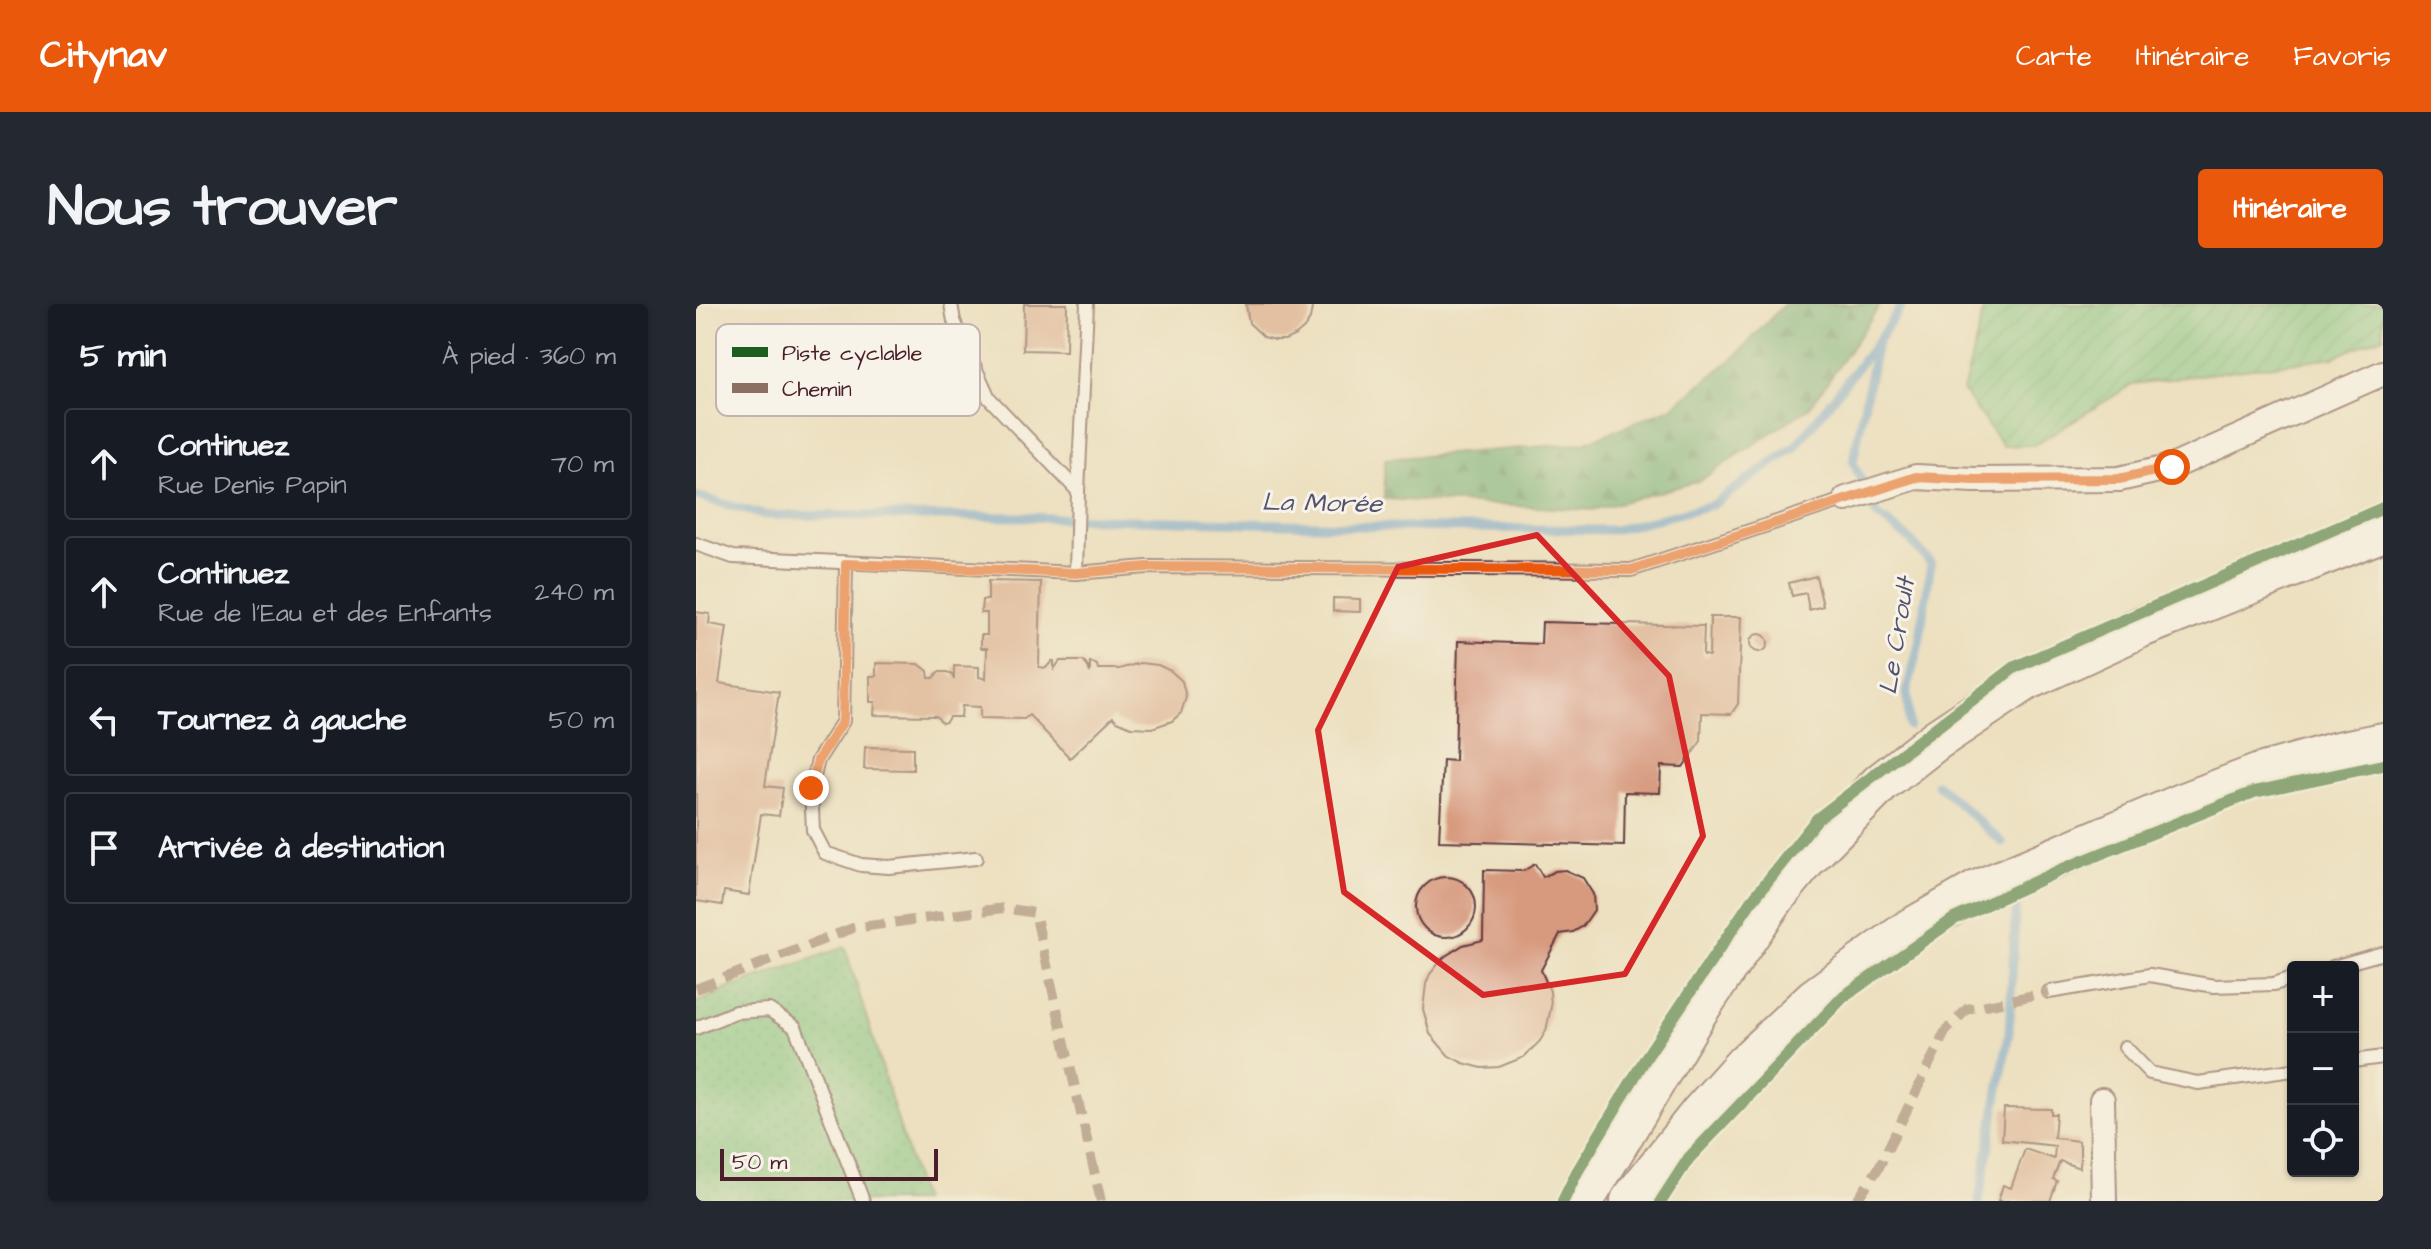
<!DOCTYPE html>
<html lang="fr">
<head>
<meta charset="utf-8">
<style>
	body { margin:0; font-family:"Architects Daughter",sans-serif; background:#242831; color:#f1f3f6 }
	.controls { position:absolute; right:24px; bottom:24px; display:grid; overflow:hidden; border-radius:8px; box-shadow:0 2px 6px #0004 }
	.controls button { width:72px; height:72px; display:grid; place-items:center; padding:0; border:0; border-bottom:2px solid #363941; background:#171b24; color:#f1f3f6; font:40px sans-serif }
	.scale { position:absolute; left:24px; bottom:20px; width:218px; box-sizing:border-box; padding-left:8px; border:4px solid #4a1f2b; border-top:0; font-size:22px; line-height:28px; white-space:nowrap; color:#4a1f2b; -webkit-text-stroke:6px #f7f3e8; paint-order:stroke }
	.stop { position:absolute; width:24px; height:24px; margin:-18px; border:6px solid #ea580c; border-radius:50%; background:#fff }
	.stop.end { background:#ea580c; border-color:#fff; box-shadow:0 2px 8px #0008 }
	.list { margin:0; padding:0; list-style:none }
	h2 { display:flex; justify-content:space-between; align-items:center; height:104px; margin:0; padding:0 32px; font-size:34px }
	h2 small { font-size:26px; font-weight:400; color:#9ea1a6 }
	.list li { display:grid; grid-template-columns:52px 1fr auto; gap:24px; align-items:center; box-sizing:border-box; height:112px; margin:0 16px 16px; padding:0 16px; border:2px solid #363941; border-radius:8px }
	.list b { display:block; font-size:30px; white-space:nowrap }
	.list p { margin:0; font-size:26px; white-space:nowrap; color:#9ea1a6 }
	.list em { font-size:26px; font-style:normal; color:#9ea1a6 }
	.icon { flex:none; width:44px; height:44px; fill:none; stroke:currentColor; stroke-width:2; stroke-linecap:round; stroke-linejoin:round }
	.map { position:relative; flex:none; width:1687px; height:897px; overflow:hidden; border-radius:8px }
	header { display:flex; align-items:center; gap:48px; box-sizing:border-box; height:112px; padding:0 40px; background:#ea580c; color:#fff }
	header strong { font-size:38px }
	nav { display:flex; gap:44px; margin-inline-start:auto; font-size:28px }
	.intro { display:flex; align-items:center; justify-content:space-between; box-sizing:border-box; height:192px; padding:0 48px }
	h1 { margin:0; font-size:56px }
	.button { padding:20px 36px; border-radius:8px; background:#ea580c; color:#fff; font-size:28px; font-weight:700 }
	main { display:flex; gap:48px; padding:0 48px }
	aside { flex:1; background:#171b24; border-radius:8px; box-shadow:0 2px 6px #0004 }
	.map>svg:first-child { display:block }
	.grass { fill:url(#grass-dots); stroke:#627358; stroke-width:2 }
	.forest { fill:url(#forest-firs); stroke:#57664f; stroke-width:2 }
	.garden { fill:url(#garden-furrows); stroke:#627358; stroke-width:2 }
	.lines { fill:none; stroke-linecap:round; stroke-linejoin:round }
	.stream { stroke:#649fd4; stroke-width:9 }
	.building { fill:#d79a7e }
	.service-casing { stroke:#623c41; stroke-width:16 }
	.minor-casing { stroke:#623c41; stroke-width:28 }
	.primary-casing { stroke:#623c41; stroke-width:44 }
	.service { stroke:#fff; stroke-width:12 }
	.minor { stroke:#fff; stroke-width:24 }
	.primary { stroke:#fff; stroke-width:40 }
	.quiet { stroke:#8d6e63; stroke-width:10; stroke-dasharray:20 10; stroke-linecap:butt }
	.cycleway-casing { stroke:#f7f3e8; stroke-width:17 }
	.cycleway { stroke:#1b5e20; stroke-width:12 }
	.route { stroke:#ea580c; stroke-width:10 }
	.marked { fill:none; stroke:#d62828; stroke-width:6; stroke-linejoin:round }
	.labels { text-anchor:middle; dominant-baseline:central; stroke-width:6; stroke-linejoin:round; paint-order:stroke }
	.water-label { font-size:26px; font-style:italic; fill:#54526f; stroke:#f7f3e8 }
	.key { fill:#f7f3e8; stroke:#c3b3af; stroke-width:2 }
	.key-label { font-size:22px; fill:#4a1f2b }
</style>
</head>
<body>
<header>
<strong>Citynav</strong>
<nav><a>Carte</a><a>Itinéraire</a><a>Favoris</a></nav>
</header>
<div class="intro"><h1>Nous trouver</h1><a class="button">Itinéraire</a></div>
<main>
<aside>
<h2>5 min<small>À pied · 360 m</small></h2>
<ul class="list">
<li><svg class="icon" aria-label="ahead" viewBox="0 0 24 24"><path d="M12 20V5M6 11l6-6 6 6"/></svg><div><b>Continuez</b><p>Rue Denis Papin</p></div><em>70 m</em></li>
<li><svg class="icon" aria-label="ahead" viewBox="0 0 24 24"><path d="M12 20V5M6 11l6-6 6 6"/></svg><div><b>Continuez</b><p>Rue de l'Eau et des Enfants</p></div><em>240 m</em></li>
<li><svg class="icon" aria-label="left" viewBox="0 0 24 24"><path d="M17 20v-9H6M10 6l-5 5 5 5"/></svg><div><b>Tournez à gauche</b></div><em>50 m</em></li>
<li><svg class="icon" aria-label="arrive" viewBox="0 0 24 24"><path d="M6 21V4h12l-3 4 3 4H6"/></svg><div><b>Arrivée à destination</b></div></li>
</ul>
</aside>
<div class="map">
<svg width="1687" height="897" viewBox="0 0 1687 897">
	<defs>
		<pattern id="grass-dots" width="8" height="8" patternUnits="userSpaceOnUse" patternTransform="scale(2)"><rect width="8" height="8" fill="#7bc786"/><path d="M2 2h.1M6 6h.1" fill="none" stroke="#6caa74" stroke-width="1.8" stroke-linecap="round"/></pattern>
		<pattern id="forest-firs" width="22" height="20" patternUnits="userSpaceOnUse" patternTransform="scale(2)"><rect width="22" height="20" fill="#64ac73"/><path d="M5 1l3.5 6h-7zM16 11l3.5 6h-7z" fill="#548b5f"/></pattern>
		<pattern id="garden-furrows" width="10" height="10" patternUnits="userSpaceOnUse" patternTransform="scale(2)"><rect width="10" height="10" fill="#7bc786"/><path d="M-1 1l2-2M0 10L10 0M9 11l2-2" fill="none" stroke="#6caa74"/></pattern>
	</defs>
	<rect width="100%" height="100%" fill="#f7f3e8"/>
	<filter id="ink" filterUnits="userSpaceOnUse"><feTurbulence type="fractalNoise" baseFrequency=".0125" numOctaves="2"/><feDisplacementMap in="SourceGraphic" scale="16" xChannelSelector="R" yChannelSelector="G"/><feConvolveMatrix kernelMatrix="1 2 1 2 8 2 1 2 1" color-interpolation-filters="sRGB"/></filter>
	<filter id="wash" filterUnits="userSpaceOnUse"><feTurbulence type="fractalNoise" baseFrequency=".006" numOctaves="4" result="noise"/><feDisplacementMap in="SourceGraphic" scale="32" xChannelSelector="R" yChannelSelector="G"/><feGaussianBlur stdDeviation="1.8" result="paint"/><feColorMatrix in="noise" values="0 0 0 0 0 0 0 0 0 0 0 0 0 0 0 0 0 1.4 0 .05"/><feComposite in="paint" operator="in"/></filter>
	<g filter="url(#wash)">
		<rect width="100%" height="100%" fill="#ece0c0"/>
		<path class="grass" d="M149 643 226 897H0V699L33 684Z"/>
		<path class="forest" d="M1088 0H1185L1114 103 1003 177 896 206 688 195 689 155 888 139 975 104 1041 51Z"/>
		<path class="garden" d="M1289 0H1687V32L1638 53 1437 80 1338 141 1307 142 1267 87Z"/>
		<g class="lines">
			<g class="stream">
				<path d="M1207 0 1181 38 1157 158 1180 210 1211 233 1235 259 1223 340 1211 387 1213 422"/>
				<path d="M0 192 68 211 330 213 697 223 918 226 1016 201 1099 143 1181 38"/>
				<path d="M1241 480 1307 539"/>
				<path d="M1283 897 1313 729 1320 600"/>
			</g>
		</g>
		<g id="blocks">
			<g class="building">
				<path d="M328 0H371L370 47 327 46Z"/>
				<path d="M550 0H615L616 4 614 15 608 24 600 31 589 36H579L568 33 553 19Z"/>
				<path d="M1120 272 1127 302 1113 306 1110 289 1096 292 1093 279Z"/>
				<path d="M292 277 345 278 343 363 350 364 356 357H358V365L364 357H387L392 363 394 369V358L401 361 402 365H423L444 359 462 361 475 367 486 377 490 393 485 409 476 417 456 424 435 423 421 417 417 413 374 454 333 411 328 415 284 414V403L266 402 265 413H253L250 418 246 419 240 412 178 411 179 398H174V372H180V359L223 360 232 367 233 374H238L242 368H251L256 371 258 376V362L283 363V373L290 375 291 344H285V331H291V309H285L286 296H292Z"/>
				<path d="M637 294 664 295V308L637 307Z"/>
				<path d="M0 308 14 310 13 320 31 323 23 379 83 388 69 482 87 484 83 512 65 510 53 591 28 587 26 601 0 597Z"/>
				<path d="M1014 313H1045L1042 400 1035 410 1006 409 1005 437 987 463 965 462 964 489 929 488 928 542 743 537 747 456 759 457 762 337 845 340 846 318 1008 322 1007 351 1013 352Z"/>
				<circle cx="1063" cy="339" r="9"/>
				<path d="M169 443 217 444V466L168 465Z"/>
				<path d="M839 560 847 573 859 567 869 566 887 574 897 590 898 606 887 622 877 628 864 630 845 666 854 687 855 703 850 727 844 737 828 753 803 763 786 764 767 759 753 752 734 730 727 705 730 680 734 670 748 653 767 641 787 636 788 566 827 567Z"/>
				<circle cx="750" cy="603" r="30"/>
				<path d="M1308 804 1355 805V810H1360L1358 834 1382 837 1384 841V864L1364 857 1357 875 1361 877 1354 897H1302L1307 881 1315 884 1329 845 1358 855 1359 842 1306 836Z"/>
			</g>
		</g>
	</g>
	<g filter="url(#ink)">
		<use href="#blocks" fill-opacity="0" stroke="#623c41" stroke-width="2"/>
		<g class="lines">
			<defs>
				<g id="service">
					<path d="M255 0 258 17 293 94 382 187 391 0"/>
					<path d="M0 240 37 253 380 269 451 263 935 266 1150 195"/>
					<path d="M150 260 147 417 122 456 115 484 117 526 129 549 165 561 193 563 280 554"/>
					<path d="M380 269 382 187"/>
					<path d="M1637 663 1687 649"/>
					<path d="M1353 688 1454 671 1518 682 1578 680 1597 674"/>
					<path d="M0 724 39 708 73 706 99 723 167 897"/>
					<path d="M1429 743 1454 769 1502 779 1597 766"/>
					<path d="M1657 757 1687 753"/>
				</g>
				<g id="minor">
					<path d="M1150 195 1220 173 1278 176 1423 175 1476 163 1687 69"/>
					<path d="M1406 796 1408 897"/>
				</g>
				<g id="primary">
					<path d="M887 897 1000 709 1050 635 1078 594 1112 553 1185 479 1240 436 1330 376 1445 323 1687 227"/>
					<path d="M935 897 1004 810 1049 760 1118 695 1213 626 1281 587 1486 500 1564 470 1642 448 1687 439"/>
				</g>
			</defs>
			<use href="#service" class="service-casing"/>
			<use href="#minor" class="minor-casing"/>
			<use href="#primary" class="primary-casing"/>
			<use href="#service" class="service"/>
			<use href="#minor" class="minor"/>
			<use href="#primary" class="primary"/>
			<g class="quiet">
				<path d="M0 685 157 624 308 604 339 609 405 897"/>
				<path d="M1160 897 1182 865 1249 728 1271 705 1353 688"/>
			</g>
			<defs>
				<g id="cycleway">
					<path d="M867 897 881 868 951 752 1054 599 1121 515 1319 363 1687 204"/>
					<path d="M965 897 993 854 1147 693 1258 615 1367 565 1558 488 1687 461"/>
				</g>
			</defs>
			<use href="#cycleway" class="cycleway-casing"/>
			<use href="#cycleway" class="cycleway"/>
		</g>
	</g>
	<g class="lines" filter="url(#ink)">
		<path class="route" d="M115 484 122 456 147 417 150 260 380 269 451 263 935 266 1220 173 1278 176 1423 175 1476 163"/>
	</g>
	<path d="M0 0H1687V897H0ZM841 231 973 372 1007 532 929 670 787 691 648 588 622 426 702 263Z" fill="#ece0c0" fill-opacity=".55" fill-rule="evenodd"/>
	<path class="marked" d="M841 231 973 372 1007 532 929 670 787 691 648 588 622 426 702 263Z"/>
	<g class="labels">
		<g class="water-label">
			<text transform="translate(626 199) rotate(1)">La Morée</text>
			<text transform="translate(1201 332) rotate(-81)">Le Croult</text>
		</g>
	</g>
	<rect x="20" y="20" width="264" height="92" rx="12" class="key"/>
	<rect x="36" y="43" width="36" height="10" fill="#1b5e20"/>
	<rect x="36" y="79" width="36" height="10" fill="#8d6e63"/>
	<g class="key-label">
		<text x="86" y="56">Piste cyclable</text>
		<text x="86" y="92">Chemin</text>
	</g>
</svg>
<div class="controls">
<button>+</button>
<button>−</button>
<button><svg class="icon" aria-label="locate" viewBox="0 0 24 24"><circle cx="12" cy="12" r="6"/><path d="M12 2v4M12 18v4M2 12h4M18 12h4"/></svg></button>
</div>
<div class="scale">50 m</div>
<div class="stop" style="left:1476px;top:163px"></div>
<div class="stop end" style="left:115px;top:484px"></div>
</div>
</main>
</body>
</html>
